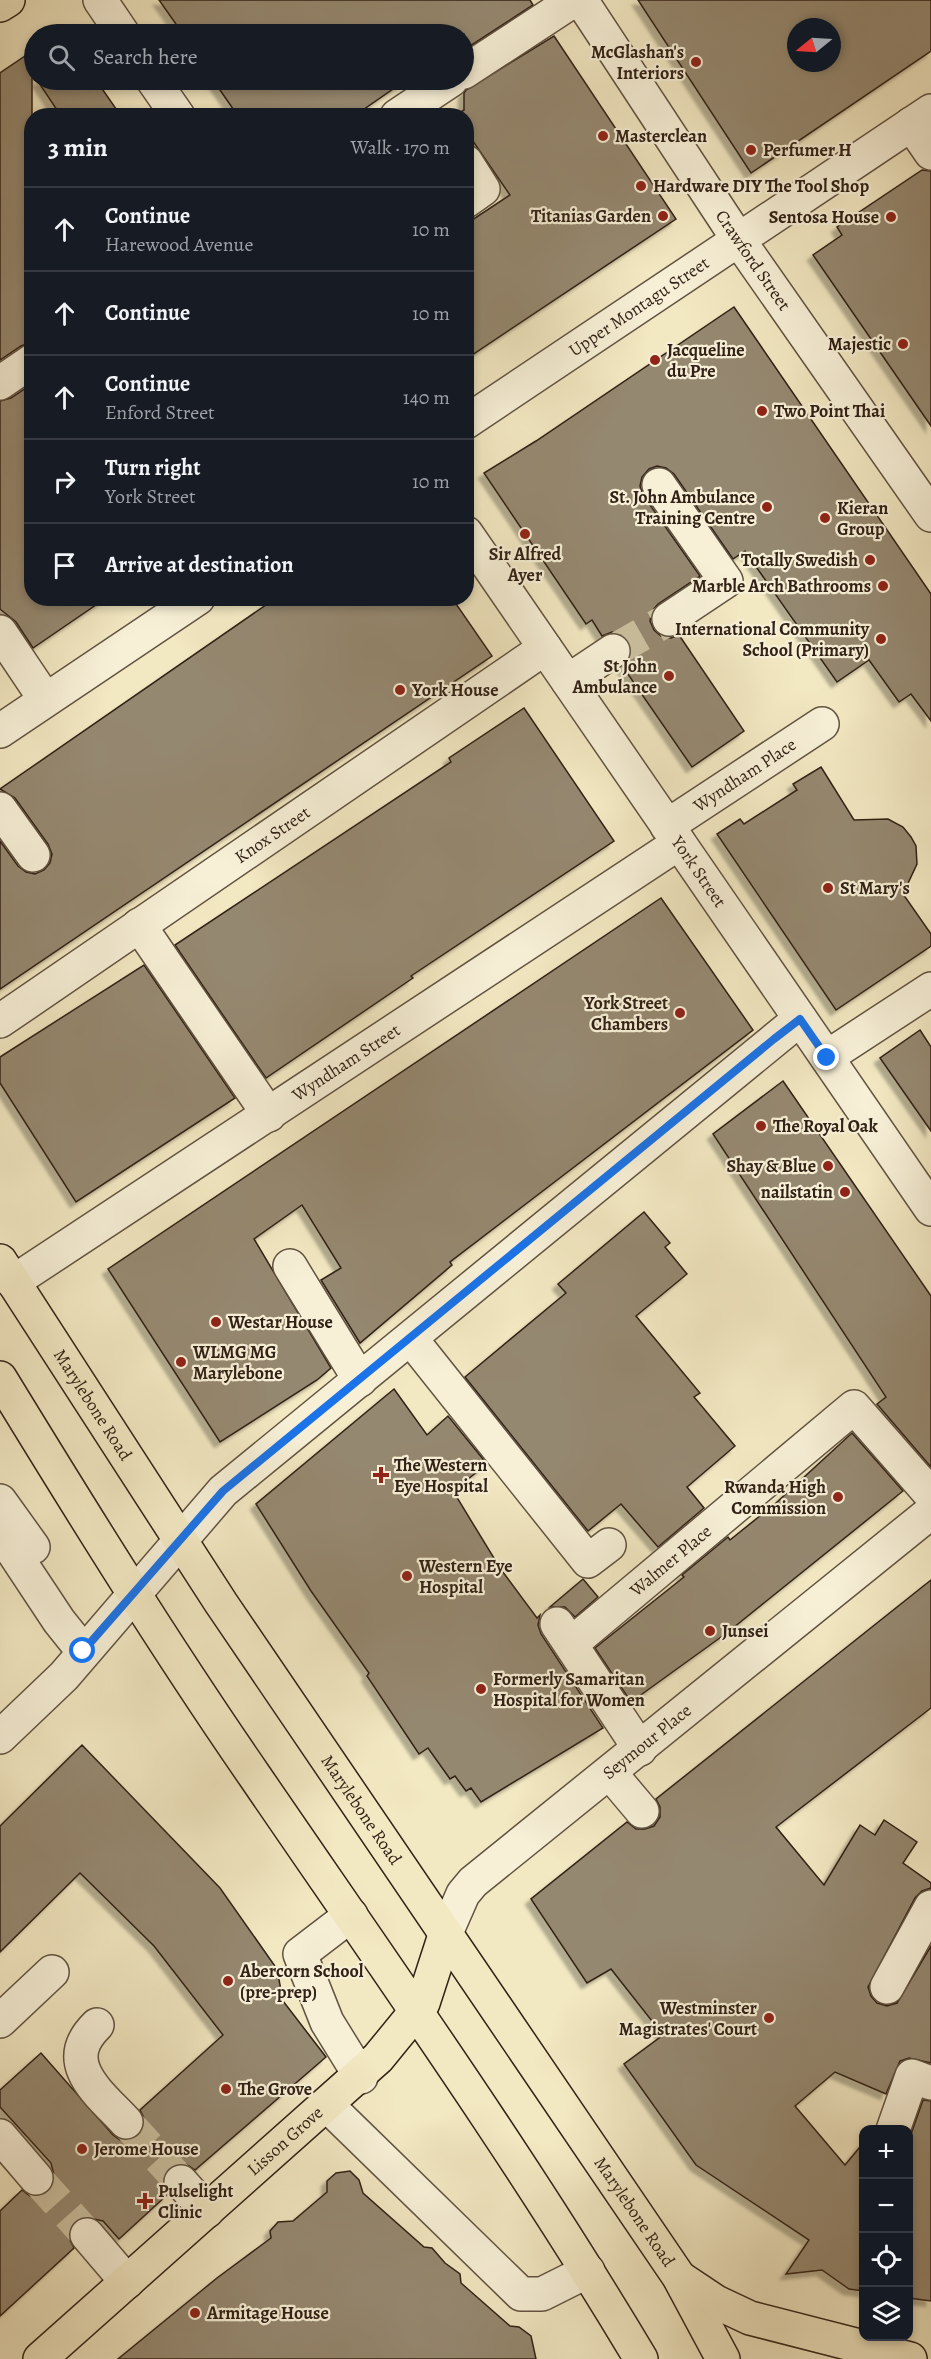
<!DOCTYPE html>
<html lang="en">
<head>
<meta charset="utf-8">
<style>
	body { margin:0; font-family:Alegreya,serif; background:#242831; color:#f1f3f6 }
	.controls { position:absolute; right:18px; bottom:18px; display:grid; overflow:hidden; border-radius:12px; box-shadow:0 3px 9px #0003 }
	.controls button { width:54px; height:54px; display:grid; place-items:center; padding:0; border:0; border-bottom:2px solid #363941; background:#171b24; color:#f1f3f6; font:30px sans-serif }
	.compass { position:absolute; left:787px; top:18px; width:54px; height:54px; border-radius:50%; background:#171b24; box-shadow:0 3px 9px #0003; rotate:252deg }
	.stop { position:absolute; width:18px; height:18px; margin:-14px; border:4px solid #1a73e8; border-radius:50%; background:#fff }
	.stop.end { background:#1a73e8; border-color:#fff; box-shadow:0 2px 6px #0008 }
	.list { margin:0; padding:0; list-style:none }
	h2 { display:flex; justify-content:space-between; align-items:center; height:78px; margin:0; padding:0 24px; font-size:26px }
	h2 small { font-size:20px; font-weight:400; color:#9ea1a6 }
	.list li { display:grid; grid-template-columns:39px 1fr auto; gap:18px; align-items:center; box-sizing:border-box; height:84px; padding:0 24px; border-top:2px solid #363941 }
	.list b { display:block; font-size:22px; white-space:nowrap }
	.list p { margin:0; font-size:20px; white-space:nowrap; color:#9ea1a6 }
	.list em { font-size:20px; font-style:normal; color:#9ea1a6 }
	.icon { flex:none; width:33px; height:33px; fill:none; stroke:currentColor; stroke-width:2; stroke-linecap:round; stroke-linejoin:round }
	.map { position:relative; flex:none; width:931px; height:2359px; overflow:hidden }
	.search { position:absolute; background:#171b24; box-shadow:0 3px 9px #0003; left:24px; top:24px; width:450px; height:66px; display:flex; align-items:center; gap:15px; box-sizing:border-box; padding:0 21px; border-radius:33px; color:#9ea1a6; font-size:22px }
	.panel { position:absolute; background:#171b24; box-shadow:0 3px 9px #0003; left:24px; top:108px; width:450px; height:498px; border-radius:24px }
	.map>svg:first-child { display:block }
	.building { fill:#95886f; stroke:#312116; stroke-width:1.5; fill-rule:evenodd; filter:url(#shadow) }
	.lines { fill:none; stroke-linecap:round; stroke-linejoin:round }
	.minor-tunnel { stroke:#cbc0a0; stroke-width:33; stroke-dasharray:33 16; stroke-linecap:butt }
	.minor-casing { stroke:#615341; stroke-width:36 }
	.major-casing { stroke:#312116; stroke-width:36 }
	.highway-casing { stroke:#312116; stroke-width:36 }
	.minor { stroke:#f7f0d7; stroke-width:33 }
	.major { stroke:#f2e8c2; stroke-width:33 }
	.highway { stroke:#f2e8c2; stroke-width:33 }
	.route { stroke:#1a73e8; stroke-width:8 }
	.poi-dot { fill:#8f2418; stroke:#f7f0d7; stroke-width:2 }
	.labels { text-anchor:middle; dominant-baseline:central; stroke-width:4.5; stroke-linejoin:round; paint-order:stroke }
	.poi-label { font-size:18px; font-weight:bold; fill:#312116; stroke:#f7f0d7; text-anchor:start }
	.street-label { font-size:18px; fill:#312116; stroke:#f7f0d7 }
</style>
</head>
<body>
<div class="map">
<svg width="931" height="2359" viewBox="0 0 931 2359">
	<defs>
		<filter id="shadow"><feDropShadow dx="-5.5" dy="5.5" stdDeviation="1.5" flood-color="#0004"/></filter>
	</defs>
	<rect width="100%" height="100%" fill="#f2e8c2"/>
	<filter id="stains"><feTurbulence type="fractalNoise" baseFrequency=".00333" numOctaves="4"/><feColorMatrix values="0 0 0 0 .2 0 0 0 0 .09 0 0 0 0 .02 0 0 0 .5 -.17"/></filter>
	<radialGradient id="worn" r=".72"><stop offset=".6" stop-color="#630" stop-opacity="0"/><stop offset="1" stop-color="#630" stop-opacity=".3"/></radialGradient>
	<g class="building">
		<path d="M159 0H530L533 5 464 50V34H183Z"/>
		<path d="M638 0H931V51L751 173ZM796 27H832V63H796Z"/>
		<path d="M554 36 676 219 466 359V224L510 195 466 131V116L456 115 464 110V93L466 90Z"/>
		<path d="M34 50V76L32 72V342L21 346 0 360V73Z"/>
		<path d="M37 80H96L121 116H61Z"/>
		<path d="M213 80H406L354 116H238Z"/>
		<path d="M922 170 931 171V426L813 255 842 235 837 227Z"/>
		<path d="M734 307 931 594V721L911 694 899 702 869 660 837 682 745 551 733 559 674 474 666 468 657 466 649 469 642 477 640 486 643 495 700 576 658 604 652 611 650 621 654 630 661 636 671 638 679 635 744 731 692 767 623 667 629 660 632 650 628 640 622 635 612 632 602 636 592 620 586 624 484 473 536 441Z"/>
		<path d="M32 384V598H106L33 648 16 622 0 609V401L11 398Z"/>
		<path d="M276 598H452L492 656 0 989V841L18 866 26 872 35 874 44 870 50 863 52 854 48 844 15 798 0 789Z"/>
		<path d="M524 708 614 841 411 976 413 978 266 1078 175 945 451 762 449 758Z"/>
		<path d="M821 767 854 820 888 819 903 827 911 837 916 846 917 864 903 894 931 934V946L836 1010 717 834 740 819 744 824 797 790 793 784Z"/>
		<path d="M661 898 753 1030 450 1262 452 1265 360 1343 321 1280 341 1268 302 1205 254 1239 331 1368 317 1380 220 1442 108 1269Z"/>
		<path d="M144 965 235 1098 76 1202 0 1083V1057Z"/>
		<path d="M920 1030 931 1047V1131L880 1058Z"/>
		<path d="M783 1081 931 1296V1467L877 1404 886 1397 713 1134Z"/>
		<path d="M644 1212 670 1243 665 1247 687 1274 636 1316 700 1393 694 1397 735 1446 687 1487 704 1508 658 1547 621 1504 588 1531 465 1377 566 1293 558 1284Z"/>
		<path d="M394 1389 427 1435 448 1416 487 1464 453 1491 500 1568 537 1618 540 1615 538 1625 541 1634 603 1728 481 1802 471 1788 466 1791 455 1776 450 1779 428 1748 419 1754 367 1676 369 1673 311 1591 256 1504Z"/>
		<path d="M852 1433 903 1491 728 1632 631 1702 595 1648 684 1577 682 1575 728 1537 730 1540 776 1503Z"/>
		<path d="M583 1579 598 1597 575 1617 565 1607H550Z"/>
		<path d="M931 1580V1708L776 1827 824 1885 860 1825 875 1835 884 1820 917 1842 903 1863 931 1883V1888L922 1891 915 1898 868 1987 871 1996 877 2003 887 2006 897 2003 931 1946V2063L909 2058 900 2061 886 2094 835 2072 795 2106 845 2165 864 2142V2291L849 2289 822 2270 786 2274 809 2240 696 2165 624 2064 663 2035 611 1969 587 1983 531 1899 627 1822 636 1829H645L654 1826 660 1817V1807L656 1799Z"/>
		<path d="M82 1745 220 1888 277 1969 283 2001 326 2057 195 2170 186 2164H177L169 2168 163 2177V2186L167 2195 119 2239 103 2221 84 2217 75 2220 70 2228 69 2238 74 2248 0 2316V2211L22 2190 30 2196H39L48 2193 53 2185 54 2175 51 2163 0 2107V2090L41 2053 113 2135 120 2140H130L139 2136 144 2128V2118L140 2110 223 2035 154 1946 80 1873 0 1952V1826Z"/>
		<path d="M923 2100 931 2101V2301L909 2298V2140Z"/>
		<path d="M350 2171 359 2180 363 2193 424 2247 432 2248 445 2263 460 2274 461 2283 510 2326 519 2327 531 2336 536 2359H118L217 2278 271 2238 270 2231 278 2222 293 2221 327 2192V2181L336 2173Z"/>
	</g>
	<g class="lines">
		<g class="minor-tunnel">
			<path d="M613 651 669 619"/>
			<path d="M126 2122 181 2182"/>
			<path d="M36 2178 87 2235"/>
		</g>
		<defs>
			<g id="minor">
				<path d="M100 0 123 34"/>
				<path id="s1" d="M581 0 738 239 931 515"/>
				<path d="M464 72 574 0"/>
				<path d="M153 80 178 116"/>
				<path d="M397 116 451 80"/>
				<path d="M911 124 931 153"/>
				<path d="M466 162 483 189 466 201"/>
				<path d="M0 383 32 361"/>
				<path id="s2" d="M466 422 931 111"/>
				<path d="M659 485 726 581 669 619"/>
				<path id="s3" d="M466 533 931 1209"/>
				<path d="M0 632 45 699"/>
				<path d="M568 681 613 651"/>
				<path d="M0 731 198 598"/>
				<path d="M0 809 33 855"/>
				<path id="s4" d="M667 826 822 724"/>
				<path d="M139 925 269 1115"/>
				<path id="s5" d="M0 1021 545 648"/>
				<path d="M827 1057 931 989"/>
				<path d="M290 1266 360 1380"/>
				<path id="s6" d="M13 1282 679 843"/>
				<path d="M411 1339 588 1561 609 1545"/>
				<path d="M0 1501 33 1547"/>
				<path d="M0 1532 59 1621 83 1651"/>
				<path d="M557 1624 640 1749"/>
				<path id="s7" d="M571 1644 854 1407 931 1495"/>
				<path d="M0 1737 64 1676 223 1491 800 1019"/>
				<path d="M610 1773 642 1811"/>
				<path d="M351 1915 300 1954 327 2022 361 2077"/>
				<path id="s8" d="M445 1935 463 1894 473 1882 931 1512"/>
				<path d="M887 1987 931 1907"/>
				<path d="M0 2021 52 1972"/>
				<path d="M97 2025C58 2063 99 2093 126 2122"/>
				<path d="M328 2106 521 2294H542L588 2271"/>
				<path d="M893 2130 912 2076 931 2083"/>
				<path d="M0 2136 36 2178"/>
				<path d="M181 2182 207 2211"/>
				<path d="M87 2235 127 2282"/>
			</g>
			<g id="major">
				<path d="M0 5 8 0"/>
				<path id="s9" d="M40 2359 378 2058 423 2003 445 1935"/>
			</g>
			<g id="highway">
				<path id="s10" d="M0 1261 221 1603 679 2277 723 2359"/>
				<path d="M0 1378C82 1512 165 1646 254 1775 386 1968 521 2158 641 2359"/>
				<path d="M680 2278 716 2302 750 2318 910 2359"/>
			</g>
		</defs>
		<use href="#minor" class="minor-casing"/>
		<use href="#major" class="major-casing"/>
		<use href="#highway" class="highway-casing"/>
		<use href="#minor" class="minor"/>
		<use href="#major" class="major"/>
		<use href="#highway" class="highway"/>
	</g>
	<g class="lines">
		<path class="route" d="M83 1651 223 1491 774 1039 800 1019 827 1058"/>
	</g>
	<g class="poi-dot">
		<circle cx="696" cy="62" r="6"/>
		<circle cx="603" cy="136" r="6"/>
		<circle cx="751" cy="150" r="6"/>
		<circle cx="641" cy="186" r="6"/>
		<circle cx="663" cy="216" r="6"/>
		<circle cx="891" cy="217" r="6"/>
		<circle cx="903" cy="344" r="6"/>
		<circle cx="655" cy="360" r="6"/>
		<circle cx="762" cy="411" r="6"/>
		<circle cx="767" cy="507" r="6"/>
		<circle cx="825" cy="518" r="6"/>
		<circle cx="525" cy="534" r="6"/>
		<circle cx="870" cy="560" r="6"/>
		<circle cx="883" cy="586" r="6"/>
		<circle cx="881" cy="639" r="6"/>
		<circle cx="669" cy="676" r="6"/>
		<circle cx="400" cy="690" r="6"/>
		<circle cx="828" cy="888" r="6"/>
		<circle cx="680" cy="1013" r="6"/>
		<circle cx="761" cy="1126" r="6"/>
		<circle cx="828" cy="1166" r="6"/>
		<circle cx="845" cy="1192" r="6"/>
		<circle cx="216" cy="1322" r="6"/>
		<circle cx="181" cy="1362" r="6"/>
		<path d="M378 1466h6v6h6v6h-6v6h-6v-6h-6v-6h6z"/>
		<circle cx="838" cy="1497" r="6"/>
		<circle cx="407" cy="1576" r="6"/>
		<circle cx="710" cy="1631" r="6"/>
		<circle cx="481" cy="1689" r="6"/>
		<circle cx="228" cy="1981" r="6"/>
		<circle cx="769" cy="2018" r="6"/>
		<circle cx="226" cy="2089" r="6"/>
		<circle cx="82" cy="2149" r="6"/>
		<path d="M142 2192h6v6h6v6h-6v6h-6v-6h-6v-6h6z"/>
		<circle cx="195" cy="2313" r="6"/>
	</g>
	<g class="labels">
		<g class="poi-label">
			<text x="684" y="52" text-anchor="end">McGlashan's<tspan x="684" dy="21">Interiors</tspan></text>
			<text x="615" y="136">Masterclean</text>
			<text x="763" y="150">Perfumer H</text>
			<text x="653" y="186">Hardware DIY The Tool Shop</text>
			<text x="651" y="216" text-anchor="end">Titanias Garden</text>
			<text x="879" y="217" text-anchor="end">Sentosa House</text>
			<text x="891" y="344" text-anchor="end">Majestic</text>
			<text x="667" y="350">Jacqueline<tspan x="667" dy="21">du Pre</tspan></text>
			<text x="774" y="411">Two Point Thai</text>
			<text x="755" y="497" text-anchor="end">St. John Ambulance<tspan x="755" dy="21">Training Centre</tspan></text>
			<text x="837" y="508">Kieran<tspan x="837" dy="21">Group</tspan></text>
			<text x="525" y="554" text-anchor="middle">Sir Alfred<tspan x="525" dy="21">Ayer</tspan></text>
			<text x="858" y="560" text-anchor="end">Totally Swedish</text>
			<text x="871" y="586" text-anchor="end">Marble Arch Bathrooms</text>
			<text x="869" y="629" text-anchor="end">International Community<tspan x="869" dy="21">School (Primary)</tspan></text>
			<text x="657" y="666" text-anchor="end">St John<tspan x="657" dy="21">Ambulance</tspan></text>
			<text x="412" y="690">York House</text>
			<text x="840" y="888">St Mary's</text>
			<text x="668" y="1003" text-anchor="end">York Street<tspan x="668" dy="21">Chambers</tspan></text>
			<text x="773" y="1126">The Royal Oak</text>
			<text x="816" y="1166" text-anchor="end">Shay &amp; Blue</text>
			<text x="833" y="1192" text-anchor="end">nailstatin</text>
			<text x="228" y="1322">Westar House</text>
			<text x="193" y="1352">WLMG MG<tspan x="193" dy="21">Marylebone</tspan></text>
			<text x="394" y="1465">The Western<tspan x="394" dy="21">Eye Hospital</tspan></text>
			<text x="826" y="1487" text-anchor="end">Rwanda High<tspan x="826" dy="21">Commission</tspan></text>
			<text x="419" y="1566">Western Eye<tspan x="419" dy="21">Hospital</tspan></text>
			<text x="722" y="1631">Junsei</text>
			<text x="493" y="1679">Formerly Samaritan<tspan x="493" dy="21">Hospital for Women</tspan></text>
			<text x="240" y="1971">Abercorn School<tspan x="240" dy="21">(pre-prep)</tspan></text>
			<text x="757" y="2008" text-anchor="end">Westminster<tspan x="757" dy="21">Magistrates' Court</tspan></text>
			<text x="238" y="2089">The Grove</text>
			<text x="94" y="2149">Jerome House</text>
			<text x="158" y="2191">Pulselight<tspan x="158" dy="21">Clinic</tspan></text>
			<text x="207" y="2313">Armitage House</text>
		</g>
		<g class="street-label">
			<text stroke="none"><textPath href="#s1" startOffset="312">Crawford Street</textPath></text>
			<text stroke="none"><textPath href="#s2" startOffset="208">Upper Montagu Street</textPath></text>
			<text stroke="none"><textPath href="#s4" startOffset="93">Wyndham Place</textPath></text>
			<text stroke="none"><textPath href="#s5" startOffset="330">Knox Street</textPath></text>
			<text stroke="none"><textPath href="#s3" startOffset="411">York Street</textPath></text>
			<text stroke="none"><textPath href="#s6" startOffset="399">Wyndham Street</textPath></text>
			<text stroke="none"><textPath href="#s10" startOffset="171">Marylebone Road</textPath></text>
			<text stroke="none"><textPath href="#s7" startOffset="130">Walmer Place</textPath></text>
			<text stroke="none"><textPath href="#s8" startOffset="284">Seymour Place</textPath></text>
			<text stroke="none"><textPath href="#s10" startOffset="657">Marylebone Road</textPath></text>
			<text stroke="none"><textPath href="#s9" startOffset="328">Lisson Grove</textPath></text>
			<text stroke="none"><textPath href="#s10" startOffset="1143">Marylebone Road</textPath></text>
		</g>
	</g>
	<rect width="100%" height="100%" filter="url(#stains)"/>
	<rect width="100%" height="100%" fill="url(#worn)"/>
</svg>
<div class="controls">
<button>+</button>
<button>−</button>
<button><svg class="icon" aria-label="locate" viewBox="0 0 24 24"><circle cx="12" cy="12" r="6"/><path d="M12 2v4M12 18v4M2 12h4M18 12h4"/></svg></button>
<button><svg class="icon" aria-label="layers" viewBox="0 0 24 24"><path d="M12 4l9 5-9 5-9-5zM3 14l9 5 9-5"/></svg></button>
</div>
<svg class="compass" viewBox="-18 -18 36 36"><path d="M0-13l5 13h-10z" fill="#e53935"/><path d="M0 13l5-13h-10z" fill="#9ea1a6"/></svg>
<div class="stop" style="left:83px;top:1651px"></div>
<div class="stop end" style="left:827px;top:1058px"></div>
<div class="search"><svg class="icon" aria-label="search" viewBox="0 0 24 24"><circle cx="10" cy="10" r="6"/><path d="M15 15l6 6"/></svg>Search here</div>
<section class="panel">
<h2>3 min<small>Walk · 170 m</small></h2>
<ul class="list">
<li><svg class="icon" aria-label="ahead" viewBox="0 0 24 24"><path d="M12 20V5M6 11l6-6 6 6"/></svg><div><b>Continue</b><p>Harewood Avenue</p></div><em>10 m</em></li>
<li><svg class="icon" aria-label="ahead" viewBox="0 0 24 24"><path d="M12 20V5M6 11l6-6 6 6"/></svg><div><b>Continue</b></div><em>10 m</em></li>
<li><svg class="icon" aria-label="ahead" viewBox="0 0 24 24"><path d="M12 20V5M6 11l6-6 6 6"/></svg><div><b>Continue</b><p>Enford Street</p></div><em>140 m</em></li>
<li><svg class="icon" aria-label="right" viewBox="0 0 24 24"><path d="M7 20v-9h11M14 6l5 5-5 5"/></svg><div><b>Turn right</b><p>York Street</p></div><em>10 m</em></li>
<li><svg class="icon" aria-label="arrive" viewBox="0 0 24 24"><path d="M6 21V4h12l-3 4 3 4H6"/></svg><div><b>Arrive at destination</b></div></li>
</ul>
</section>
</div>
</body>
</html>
